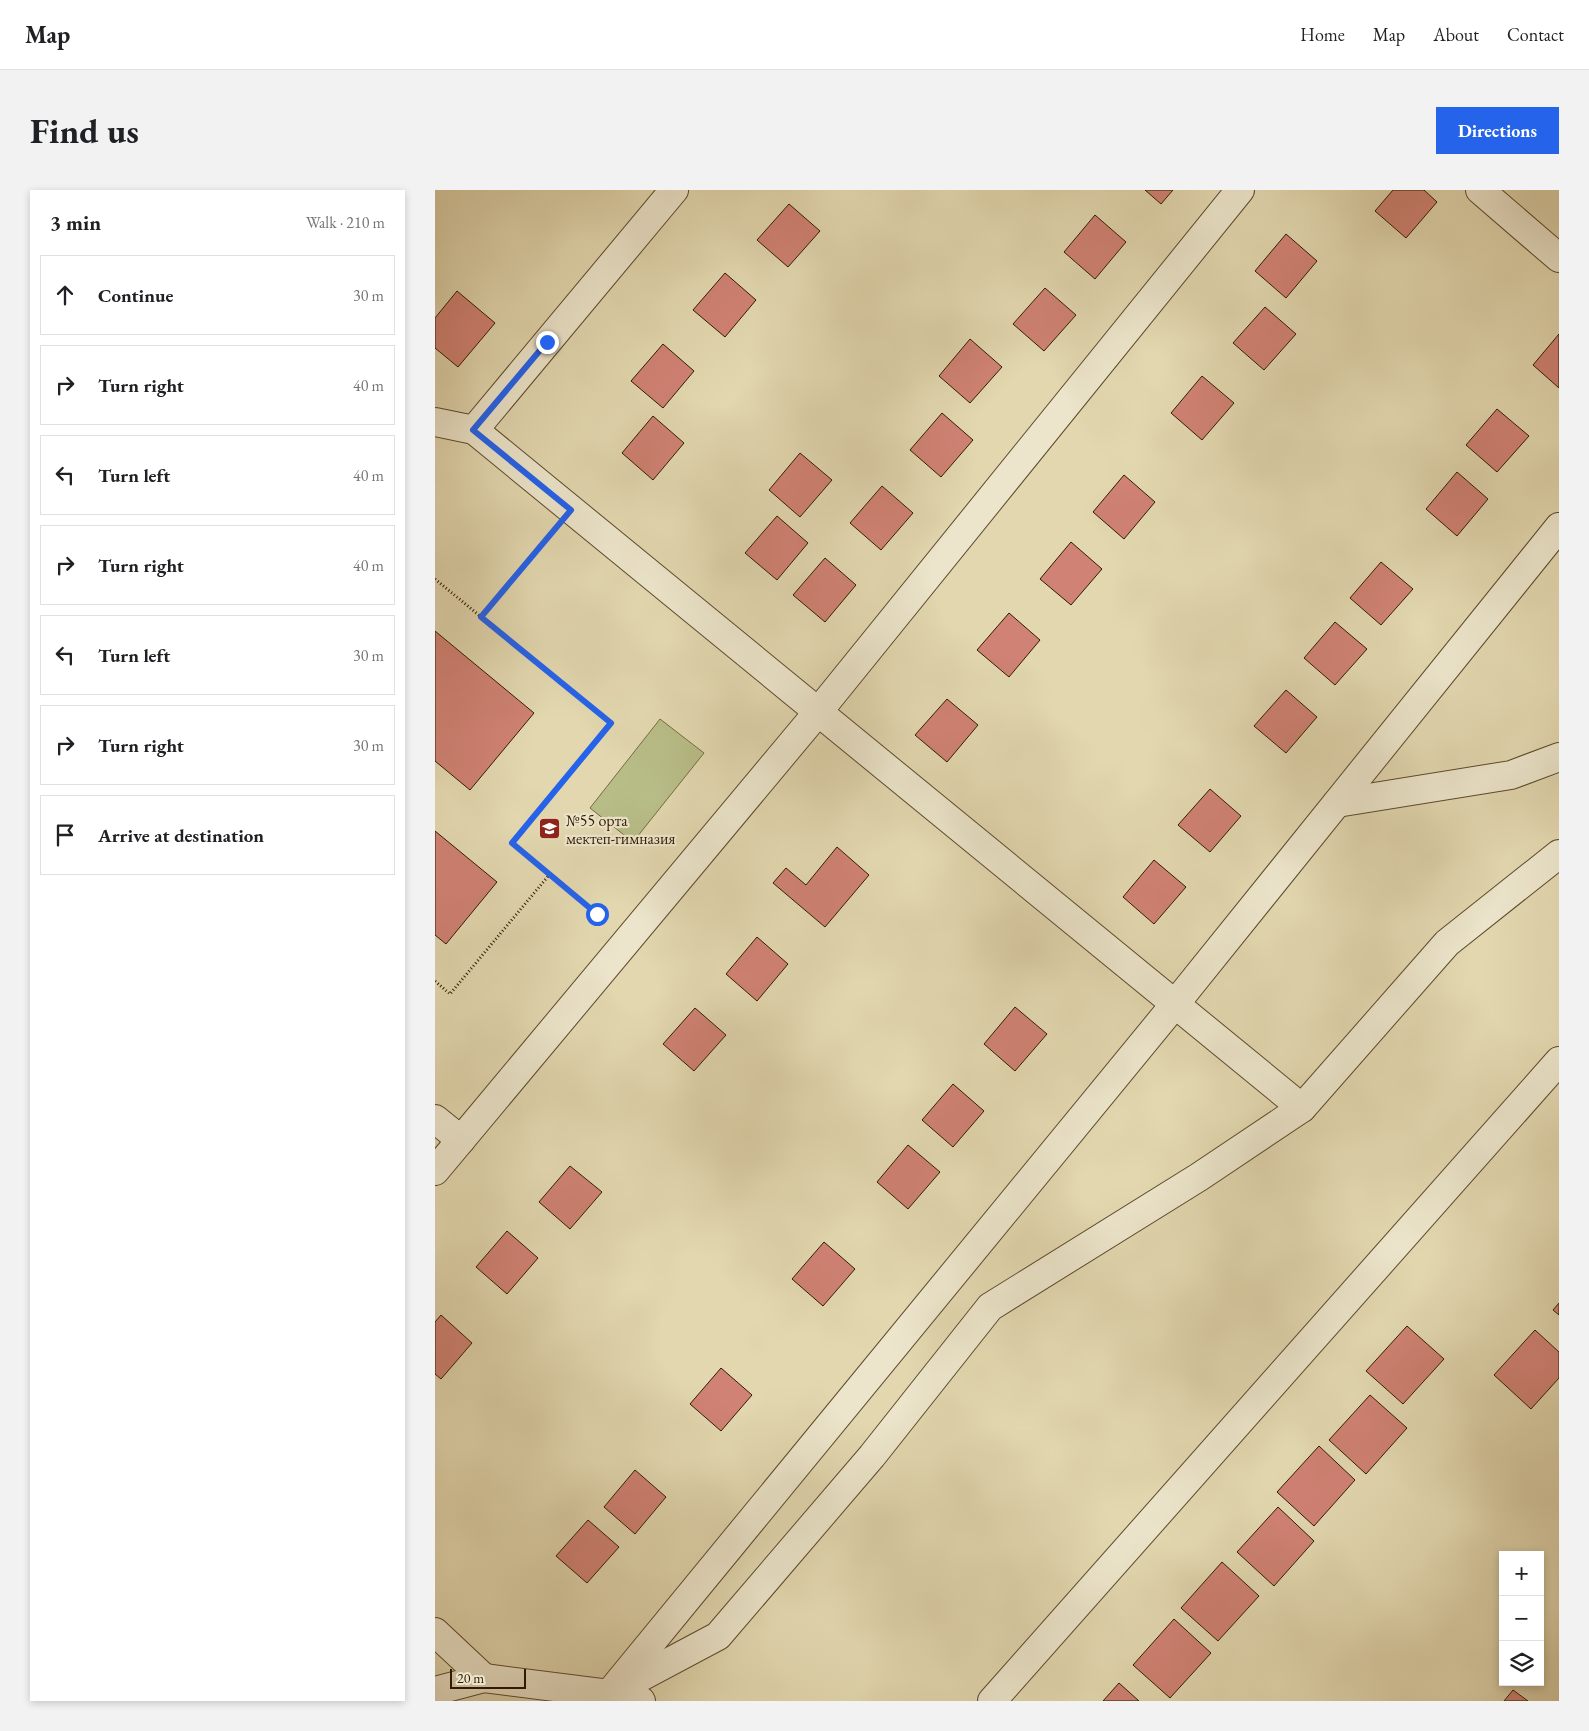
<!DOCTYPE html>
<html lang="en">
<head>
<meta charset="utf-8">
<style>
	body { margin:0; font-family:"EB Garamond",serif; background:#f2f2f2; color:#202124 }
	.controls { position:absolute; right:15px; bottom:15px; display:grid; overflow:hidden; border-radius:0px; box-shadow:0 2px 8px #0003 }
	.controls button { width:45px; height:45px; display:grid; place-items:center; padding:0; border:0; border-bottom:1px solid #e0e0e0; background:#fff; color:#202124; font:25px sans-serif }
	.scale { position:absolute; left:15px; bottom:12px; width:76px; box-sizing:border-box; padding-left:5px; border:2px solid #301b00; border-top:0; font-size:14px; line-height:18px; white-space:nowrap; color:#301b00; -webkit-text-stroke:4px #ece5cb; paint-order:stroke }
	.stop { position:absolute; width:15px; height:15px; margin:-11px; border:4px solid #2563eb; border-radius:50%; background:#fff }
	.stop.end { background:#2563eb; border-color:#fff; box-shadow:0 1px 5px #0008 }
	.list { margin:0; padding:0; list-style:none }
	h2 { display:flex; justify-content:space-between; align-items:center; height:65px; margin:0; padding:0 20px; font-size:21px }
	h2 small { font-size:16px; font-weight:400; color:#757577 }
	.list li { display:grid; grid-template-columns:32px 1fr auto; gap:15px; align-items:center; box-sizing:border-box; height:80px; margin:0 10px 10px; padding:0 10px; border:1px solid #e0e0e0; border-radius:0px }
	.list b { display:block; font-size:19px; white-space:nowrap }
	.list em { font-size:16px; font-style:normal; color:#757577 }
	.icon { flex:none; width:28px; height:28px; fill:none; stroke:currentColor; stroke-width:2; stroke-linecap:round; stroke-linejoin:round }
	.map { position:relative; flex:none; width:1124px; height:1511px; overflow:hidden; border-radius:0px }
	header { display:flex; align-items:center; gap:30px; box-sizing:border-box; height:70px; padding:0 25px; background:#fff; border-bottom:1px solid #e0e0e0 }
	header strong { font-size:24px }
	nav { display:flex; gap:28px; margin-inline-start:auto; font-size:18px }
	.intro { display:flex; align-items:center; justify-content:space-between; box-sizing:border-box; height:120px; padding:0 30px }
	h1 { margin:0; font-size:35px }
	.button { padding:12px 22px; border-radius:0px; background:#2563eb; color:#fff; font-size:18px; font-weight:700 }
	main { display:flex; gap:30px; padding:0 30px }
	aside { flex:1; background:#fff; border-radius:0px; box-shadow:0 2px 8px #0003 }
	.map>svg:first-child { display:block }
	.green { fill:#b8bd87; stroke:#746c44 }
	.building { fill:#d08274; stroke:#301b00 }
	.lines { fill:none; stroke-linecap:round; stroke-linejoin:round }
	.minor-casing { stroke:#5c4a2c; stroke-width:30 }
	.path { stroke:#301b00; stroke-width:3; stroke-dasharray:1 2.5; stroke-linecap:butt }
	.minor { stroke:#ece5cb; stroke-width:28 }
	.route { stroke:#2563eb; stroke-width:6 }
	.labels { text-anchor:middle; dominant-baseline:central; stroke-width:4.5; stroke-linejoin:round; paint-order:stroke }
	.poi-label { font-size:16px; fill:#301b00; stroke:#ece5cb; text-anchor:start }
</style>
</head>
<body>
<header>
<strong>Map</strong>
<nav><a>Home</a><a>Map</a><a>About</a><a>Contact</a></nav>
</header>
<div class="intro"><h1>Find us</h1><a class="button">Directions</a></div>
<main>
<aside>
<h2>3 min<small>Walk · 210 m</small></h2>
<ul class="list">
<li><svg class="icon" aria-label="ahead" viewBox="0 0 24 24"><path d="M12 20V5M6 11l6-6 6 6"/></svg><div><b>Continue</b></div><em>30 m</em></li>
<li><svg class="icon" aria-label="right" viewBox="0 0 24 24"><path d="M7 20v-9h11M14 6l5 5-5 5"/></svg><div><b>Turn right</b></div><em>40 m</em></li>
<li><svg class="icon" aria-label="left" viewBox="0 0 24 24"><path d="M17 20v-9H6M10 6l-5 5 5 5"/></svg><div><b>Turn left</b></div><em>40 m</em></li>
<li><svg class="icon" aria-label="right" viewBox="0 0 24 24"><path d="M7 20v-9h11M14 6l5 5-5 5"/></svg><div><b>Turn right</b></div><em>40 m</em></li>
<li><svg class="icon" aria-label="left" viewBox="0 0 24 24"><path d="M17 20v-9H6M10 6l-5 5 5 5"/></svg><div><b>Turn left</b></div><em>30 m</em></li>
<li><svg class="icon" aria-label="right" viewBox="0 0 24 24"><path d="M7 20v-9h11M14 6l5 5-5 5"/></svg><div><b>Turn right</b></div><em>30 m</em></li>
<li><svg class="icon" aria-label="arrive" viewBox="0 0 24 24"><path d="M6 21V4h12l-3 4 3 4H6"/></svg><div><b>Arrive at destination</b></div></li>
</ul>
</aside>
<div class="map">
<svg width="1124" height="1511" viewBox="0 0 1124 1511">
	<rect width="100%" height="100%" fill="#e2d7af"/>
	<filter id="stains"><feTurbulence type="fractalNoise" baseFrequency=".004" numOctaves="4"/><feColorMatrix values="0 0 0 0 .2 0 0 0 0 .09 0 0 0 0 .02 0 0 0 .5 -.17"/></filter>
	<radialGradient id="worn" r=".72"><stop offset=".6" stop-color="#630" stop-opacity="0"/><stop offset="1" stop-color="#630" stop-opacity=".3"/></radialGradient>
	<path class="green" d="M225 529 269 563 198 652 155 618Z"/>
	<g class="building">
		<path d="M710 0H738L726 14Z"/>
		<path d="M958 0H989L1002 12 971 48 940 21Z"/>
		<path d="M354 14 385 41 353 77 322 50Z"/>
		<path d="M660 25 691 52 660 89 629 62Z"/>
		<path d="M851 44 882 71 851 108 820 81Z"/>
		<path d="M290 83 321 110 290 147 258 120Z"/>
		<path d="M610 98 641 125 609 161 578 134Z"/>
		<path d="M22 101 60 133 23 177 0 158V128Z"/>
		<path d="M830 117 861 144 829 180 798 153Z"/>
		<path d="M1124 144V198L1098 175Z"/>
		<path d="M535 149 567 177 535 213 504 186Z"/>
		<path d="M228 154 259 181 228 218 196 191Z"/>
		<path d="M767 186 799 213 767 250 736 223Z"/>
		<path d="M1062 219 1094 246 1062 282 1031 255Z"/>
		<path d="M507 223 538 250 506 287 475 260Z"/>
		<path d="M218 226 249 253 218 290 187 263Z"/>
		<path d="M365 263 397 290 365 327 334 300Z"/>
		<path d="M1022 282 1053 309 1022 346 991 319Z"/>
		<path d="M689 285 720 312 689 349 658 322Z"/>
		<path d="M447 296 478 323 446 360 415 333Z"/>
		<path d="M342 326 373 353 342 390 310 363Z"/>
		<path d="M636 352 667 379 636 415 605 389Z"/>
		<path d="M390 368 421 395 390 432 358 405Z"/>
		<path d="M946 372 978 399 946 435 915 408Z"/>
		<path d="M574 423 605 450 574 487 542 460Z"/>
		<path d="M900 432 932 459 900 495 869 468Z"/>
		<path d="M0 441 99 523 35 600 0 571Z"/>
		<path d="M851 500 882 527 851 563 819 536Z"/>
		<path d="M512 509 543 535 512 572 480 545Z"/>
		<path d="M775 599 806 626 775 662 743 635Z"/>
		<path d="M0 641 62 692 11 754 0 745Z"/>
		<path d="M402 657 434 685 390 737 338 693 351 678 371 695Z"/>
		<path d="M719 670 751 697 719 734 688 707Z"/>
		<path d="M322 747 353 774 322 811 291 784Z"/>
		<path d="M580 817 612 844 580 881 549 854Z"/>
		<path d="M260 818 291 845 259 881 228 854Z"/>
		<path d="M518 894 549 921 518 957 487 930Z"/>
		<path d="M473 955 505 982 473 1019 442 992Z"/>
		<path d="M135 976 167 1002 135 1039 104 1012Z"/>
		<path d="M72 1041 103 1068 72 1104 41 1077Z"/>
		<path d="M389 1052 420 1079 388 1116 357 1089Z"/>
		<path d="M1124 1113V1125L1118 1120Z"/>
		<path d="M6 1125 37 1153 6 1189 0 1184V1132Z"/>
		<path d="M972 1136 1009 1169 968 1214 931 1181Z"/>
		<path d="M1100 1140 1124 1162V1188L1096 1219 1059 1185Z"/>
		<path d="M286 1178 317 1205 286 1241 255 1214Z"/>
		<path d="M935 1205 972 1238 931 1284 894 1250Z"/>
		<path d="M884 1256 920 1290 879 1336 842 1302Z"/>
		<path d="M200 1280 231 1307 200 1344 169 1317Z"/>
		<path d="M843 1317 879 1351 839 1396 802 1362Z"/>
		<path d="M153 1330 184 1357 152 1393 121 1366Z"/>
		<path d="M787 1372 824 1406 783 1451 746 1418Z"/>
		<path d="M739 1429 776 1463 735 1508 698 1475Z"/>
		<path d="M684 1493 704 1511H668Z"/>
		<path d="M1078 1500 1093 1511H1069Z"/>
	</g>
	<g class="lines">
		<defs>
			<g id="minor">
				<path d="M1045 0 1124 68"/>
				<path d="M0 232 39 240 239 0"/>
				<path d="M39 240 867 918"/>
				<path d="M902 613 1076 585 1124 567"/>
				<path d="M0 929 26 950"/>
				<path d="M0 981 383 522 805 0"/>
				<path d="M0 1442 49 1488"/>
				<path d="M0 1501 49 1488 174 1504 283 1446 437 1266 555 1117 764 987 867 918 1012 753 1124 664"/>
				<path d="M206 1511 174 1504 740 814 1124 337"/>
				<path d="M557 1511 1124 871"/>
			</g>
		</defs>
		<use href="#minor" class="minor-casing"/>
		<g class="path">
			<path d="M0 389 175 533 77 653 115 684 15 804 0 791"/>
			<path d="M46 427 120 339"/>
			<path d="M115 684 162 723"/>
		</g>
		<use href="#minor" class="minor"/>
	</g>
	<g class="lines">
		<path class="route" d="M112 152 38 240 136 320 46 427 176 533 77 653 162 724"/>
	</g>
	<defs>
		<symbol id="school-square" viewBox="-11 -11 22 22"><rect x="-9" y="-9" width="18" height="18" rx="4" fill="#8f2418" stroke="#ece5cb"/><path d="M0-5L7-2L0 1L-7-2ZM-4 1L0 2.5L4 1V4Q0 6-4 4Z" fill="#fff"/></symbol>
	</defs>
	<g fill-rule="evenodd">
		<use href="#school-square" x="102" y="626" width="25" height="25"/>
	</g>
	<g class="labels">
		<g class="poi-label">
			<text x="131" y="630">№55 орта<tspan x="131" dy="18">мектеп-гимназия</tspan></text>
		</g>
	</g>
	<rect width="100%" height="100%" filter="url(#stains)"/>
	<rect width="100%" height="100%" fill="url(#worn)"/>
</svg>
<div class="controls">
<button>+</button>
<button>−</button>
<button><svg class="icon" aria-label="layers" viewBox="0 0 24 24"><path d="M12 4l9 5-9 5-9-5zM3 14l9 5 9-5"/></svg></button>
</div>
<div class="scale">20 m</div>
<div class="stop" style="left:162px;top:724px"></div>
<div class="stop end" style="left:112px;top:152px"></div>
</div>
</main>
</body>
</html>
